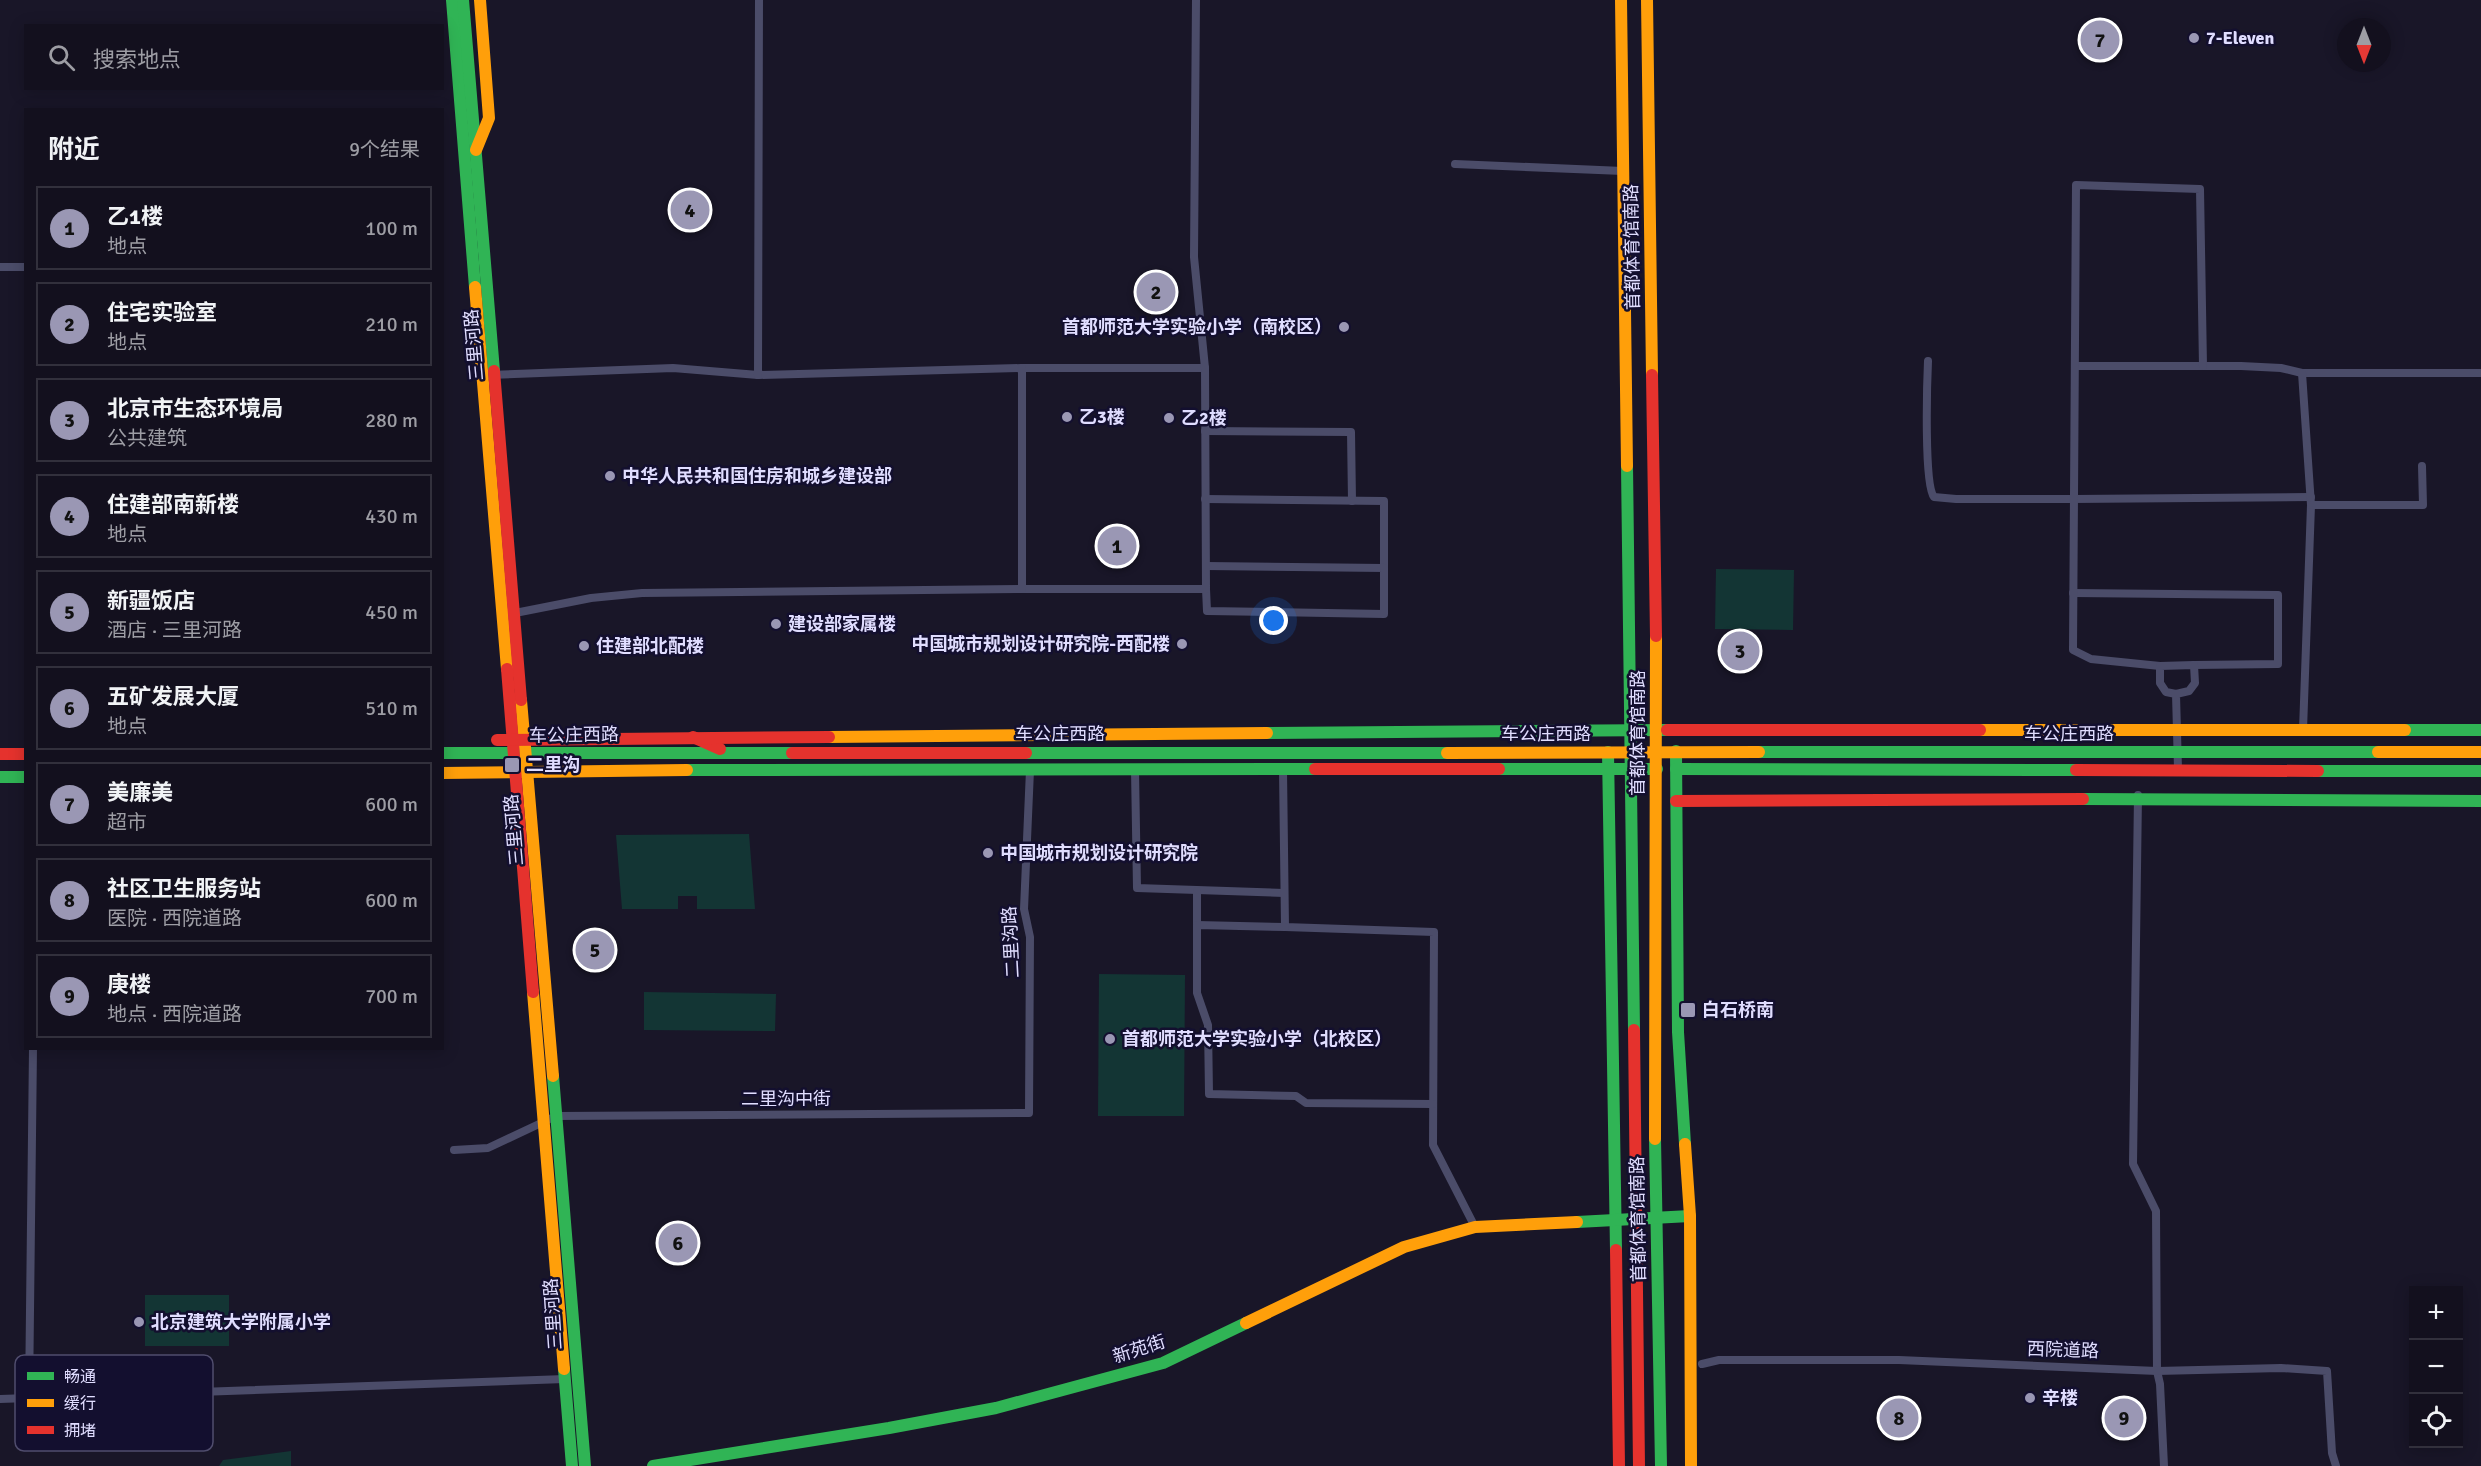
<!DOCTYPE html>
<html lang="zh">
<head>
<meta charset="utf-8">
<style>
	body { margin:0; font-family:Signika,"Noto Sans SC",sans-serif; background:#201e2b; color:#f1f3f6 }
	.controls { position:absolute; right:18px; bottom:18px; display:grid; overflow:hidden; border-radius:0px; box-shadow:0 3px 15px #0003 }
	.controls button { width:54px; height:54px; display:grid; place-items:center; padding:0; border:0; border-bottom:2px solid #32303c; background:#13101e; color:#f1f3f6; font:30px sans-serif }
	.compass { position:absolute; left:2337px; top:18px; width:54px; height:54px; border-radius:50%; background:#13101e; box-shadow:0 3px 15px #0003; rotate:180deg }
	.you { position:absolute; left:1274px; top:621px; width:21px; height:21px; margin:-15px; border:4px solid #fff; border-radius:50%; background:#1a73e8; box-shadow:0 0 0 9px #1a73e833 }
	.badge { display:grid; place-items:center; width:39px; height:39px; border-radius:50%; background:#9a97b4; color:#111; font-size:20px; font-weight:700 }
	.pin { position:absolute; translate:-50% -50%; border:3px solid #fff; box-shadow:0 2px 6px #0006 }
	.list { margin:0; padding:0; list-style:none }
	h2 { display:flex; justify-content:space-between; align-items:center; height:78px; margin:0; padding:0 24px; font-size:26px }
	h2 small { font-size:20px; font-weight:400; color:#9d9da4 }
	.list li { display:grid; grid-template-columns:39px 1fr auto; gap:18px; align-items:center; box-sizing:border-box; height:84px; margin:0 12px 12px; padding:0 12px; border:2px solid #32303c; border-radius:0px }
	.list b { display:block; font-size:22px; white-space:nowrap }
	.list p { margin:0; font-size:20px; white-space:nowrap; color:#9d9da4 }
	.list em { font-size:20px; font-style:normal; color:#9d9da4 }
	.icon { flex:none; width:33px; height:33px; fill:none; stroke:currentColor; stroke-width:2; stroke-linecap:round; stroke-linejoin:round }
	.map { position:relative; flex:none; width:2481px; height:1466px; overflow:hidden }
	.search { position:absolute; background:#13101e; box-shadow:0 3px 15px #0003; left:24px; top:24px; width:420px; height:66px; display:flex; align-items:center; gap:15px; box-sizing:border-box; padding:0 21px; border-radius:0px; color:#9d9da4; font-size:22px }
	.panel { position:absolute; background:#13101e; box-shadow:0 3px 15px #0003; left:24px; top:108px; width:420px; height:942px; border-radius:0px }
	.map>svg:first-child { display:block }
	.green { fill:#133534 }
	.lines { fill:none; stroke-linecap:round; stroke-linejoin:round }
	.street { stroke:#4b4c69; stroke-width:8 }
	.fast { stroke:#30b455; stroke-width:12 }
	.slow { stroke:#ff9f0a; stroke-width:12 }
	.jam { stroke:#e5322d; stroke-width:12 }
	.poi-dot { fill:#9a97b4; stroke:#130f2f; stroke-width:2 }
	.labels { text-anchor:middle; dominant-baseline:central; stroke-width:5; stroke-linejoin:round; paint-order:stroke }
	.poi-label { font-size:18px; font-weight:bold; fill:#e0ddff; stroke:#130f2f; text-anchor:start }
	.street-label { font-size:18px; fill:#e0ddff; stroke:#130f2f }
	.key { fill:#130f2f; stroke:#504d6d; stroke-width:1.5 }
	.key-label { font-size:16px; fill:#e0ddff }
</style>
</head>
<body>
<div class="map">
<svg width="2481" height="1466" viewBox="0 0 2481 1466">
	<rect width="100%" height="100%" fill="#191628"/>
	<g class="green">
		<path d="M1716 569 1794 570 1793 630 1715 629Z"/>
		<path d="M749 834 755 909H697V896H678V909H622L616 835Z"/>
		<path d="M1099 974 1185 975 1184 1116H1098Z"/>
		<path d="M644 992 776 994 775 1031 644 1030Z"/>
		<rect x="145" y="1295" width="84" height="51"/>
		<path d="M291 1451V1466H219L223 1460Z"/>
	</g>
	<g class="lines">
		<g class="street">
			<path d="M1455 164 1623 171"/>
			<path d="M0 267H26"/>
			<path d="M1928 361C1927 383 1924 485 1934 497L1956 499H2073L2311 497"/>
			<path d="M2076 366H2241L2281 368 2302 373H2481"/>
			<path d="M2302 373 2311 505 2303 730"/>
			<path d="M489 375 673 368 758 375 1022 368H1205"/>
			<path d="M758 375 759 0"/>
			<path d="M1205 431 1351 432 1352 501"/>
			<path d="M1205 499 1384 501V568"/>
			<path d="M2311 505H2423L2422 466"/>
			<path d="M1206 566 1384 568V614L1207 611 1206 589"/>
			<path d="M1022 589H1206L1205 368 1194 257 1196 0"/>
			<path d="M2073 593 2278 595V664L2194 665"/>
			<path d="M510 614 591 598 642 593 1022 589V368"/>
			<path d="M2160 666 2091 659 2073 650 2076 185 2200 189 2203 366"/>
			<path d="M2176 694 2166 692 2160 683V666L2194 665 2195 683 2189 691 2176 694 2178 769"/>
			<path d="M1135 770 1137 888 1284 893"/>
			<path d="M1283 770 1285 927 1434 932 1433 1145 1475 1227"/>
			<path d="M2138 795 2133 1164 2156 1211 2157 1371 2160 1384 2164 1466"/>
			<path d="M1197 891V925"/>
			<path d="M1285 927 1197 925V993L1208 1025 1209 1094 1296 1096 1306 1103 1433 1104"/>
			<path d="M454 1150 488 1148 556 1116 1029 1113 1030 937 1024 909 1030 770"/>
			<path d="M1702 1364 1719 1360H1899L2157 1371 2281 1368 2327 1371 2332 1453 2336 1466"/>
			<path d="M29 1398 33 1048"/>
			<path d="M0 1399 565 1379"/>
		</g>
		<g class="fast">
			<path d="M452 0 475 287"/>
			<path d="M463 0 494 371"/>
			<path d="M1627 466 1634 1030"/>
			<path d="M2405 730H2481"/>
			<path d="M1267 733 1667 730"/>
			<path d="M1676 751 1678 1032 1685 1144"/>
			<path d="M1608 752 1616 1250"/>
			<path d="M1759 752H2378"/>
			<path d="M442 753H792"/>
			<path d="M1026 753H1447"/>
			<path d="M1499 769H1657"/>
			<path d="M1676 769 2076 770"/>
			<path d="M687 770 1315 769"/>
			<path d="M2318 771H2481"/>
			<path d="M0 777H26"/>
			<path d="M2083 799 2481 801"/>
			<path d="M553 1076 585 1466"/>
			<path d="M1655 1139 1661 1466"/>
			<path d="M1577 1222 1690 1216"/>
			<path d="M564 1369 572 1466"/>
			<path d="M653 1466 889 1428 996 1408 1163 1363 1246 1323"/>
		</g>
		<g class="slow">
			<path d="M1621 0 1627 466"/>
			<path d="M1647 0 1652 375"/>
			<path d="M476 150 489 118 480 0"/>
			<path d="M475 287 507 669"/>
			<path d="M521 700 553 1076"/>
			<path d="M1980 730H2405"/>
			<path d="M829 737 1267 733"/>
			<path d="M2378 752H2481"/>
			<path d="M1447 753 1759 752"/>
			<path d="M442 773 687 770"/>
			<path d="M533 992 564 1369"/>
			<path d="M1655 1139 1656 636"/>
			<path d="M1685 1144 1690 1216 1691 1466"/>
			<path d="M1246 1323 1404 1247 1475 1227 1577 1222"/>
		</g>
		<g class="jam">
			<path d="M494 371 521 700"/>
			<path d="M1652 375 1656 636"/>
			<path d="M507 669 533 992"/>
			<path d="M1667 730H1980"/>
			<path d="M693 737 720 749"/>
			<path d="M497 740 829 737"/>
			<path d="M792 753H1026"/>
			<path d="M0 754H26"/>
			<path d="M1315 769H1499"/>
			<path d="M2076 770 2318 771"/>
			<path d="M1676 801 2083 799"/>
			<path d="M1634 1030 1639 1466"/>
			<path d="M1616 1250 1619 1466"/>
		</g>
	</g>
	<g class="poi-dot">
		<circle cx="2194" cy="38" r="6"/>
		<circle cx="1344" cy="327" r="6"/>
		<circle cx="1067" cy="417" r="6"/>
		<circle cx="1169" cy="418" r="6"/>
		<circle cx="610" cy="476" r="6"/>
		<circle cx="776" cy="624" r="6"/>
		<circle cx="1182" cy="644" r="6"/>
		<circle cx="584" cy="646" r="6"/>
		<rect x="504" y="757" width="16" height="16" rx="3"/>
		<circle cx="988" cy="853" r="6"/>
		<rect x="1680" y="1002" width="16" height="16" rx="3"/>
		<circle cx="1110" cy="1039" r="6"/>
		<circle cx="139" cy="1322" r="6"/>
		<circle cx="2030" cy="1398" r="6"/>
	</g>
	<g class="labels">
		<g class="poi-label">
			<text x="2206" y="38">7-Eleven</text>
			<text x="1332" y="327" text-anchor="end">首都师范大学实验小学（南校区）</text>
			<text x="1079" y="417">乙3楼</text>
			<text x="1181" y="418">乙2楼</text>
			<text x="622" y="476">中华人民共和国住房和城乡建设部</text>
			<text x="788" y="624">建设部家属楼</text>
			<text x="1170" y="644" text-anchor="end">中国城市规划设计研究院-西配楼</text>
			<text x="596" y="646">住建部北配楼</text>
			<text x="526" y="765">二里沟</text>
			<text x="1000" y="853">中国城市规划设计研究院</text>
			<text x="1702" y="1010">白石桥南</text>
			<text x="1122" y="1039">首都师范大学实验小学（北校区）</text>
			<text x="151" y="1322">北京建筑大学附属小学</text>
			<text x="2042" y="1398">辛楼</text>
		</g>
		<g class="street-label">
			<text transform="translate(1632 247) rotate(-91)">首都体育馆南路</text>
			<text transform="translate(474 345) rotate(-95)">三里河路</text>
			<text transform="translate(1638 733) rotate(-90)">首都体育馆南路</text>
			<text x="1060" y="734">车公庄西路</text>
			<text x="1546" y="734">车公庄西路</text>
			<text x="2069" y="734">车公庄西路</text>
			<text transform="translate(574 735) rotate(-1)">车公庄西路</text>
			<text transform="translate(514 830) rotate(-95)">三里河路</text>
			<text transform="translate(1011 942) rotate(-93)">二里沟路</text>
			<text x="786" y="1099">二里沟中街</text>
			<text transform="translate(1638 1219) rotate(-91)">首都体育馆南路</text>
			<text transform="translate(553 1314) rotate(-94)">三里河路</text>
			<text transform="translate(1139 1349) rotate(-18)">新苑街</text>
			<text transform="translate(2063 1350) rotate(2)">西院道路</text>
		</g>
	</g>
	<rect x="15" y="1355" width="198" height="96" rx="9" class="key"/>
	<rect x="27" y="1372" width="27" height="8" fill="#30b455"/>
	<rect x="27" y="1399" width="27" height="8" fill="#ff9f0a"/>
	<rect x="27" y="1426" width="27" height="8" fill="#e5322d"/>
	<g class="key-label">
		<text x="64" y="1382">畅通</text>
		<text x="64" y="1409">缓行</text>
		<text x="64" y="1436">拥堵</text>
	</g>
</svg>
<div class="controls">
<button>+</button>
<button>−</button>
<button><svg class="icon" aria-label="locate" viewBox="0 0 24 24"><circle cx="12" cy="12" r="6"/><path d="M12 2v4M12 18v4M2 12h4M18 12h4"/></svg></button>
</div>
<svg class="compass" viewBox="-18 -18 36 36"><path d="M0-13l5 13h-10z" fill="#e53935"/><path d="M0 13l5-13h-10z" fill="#9d9da4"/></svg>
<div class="you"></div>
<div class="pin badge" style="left:1117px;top:546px">1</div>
<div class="pin badge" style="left:1156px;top:292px">2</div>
<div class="pin badge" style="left:1740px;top:651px">3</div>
<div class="pin badge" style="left:690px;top:210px">4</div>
<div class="pin badge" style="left:595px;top:950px">5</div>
<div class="pin badge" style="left:678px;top:1243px">6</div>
<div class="pin badge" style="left:2100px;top:40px">7</div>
<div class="pin badge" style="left:1899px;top:1418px">8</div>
<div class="pin badge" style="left:2124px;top:1418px">9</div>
<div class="search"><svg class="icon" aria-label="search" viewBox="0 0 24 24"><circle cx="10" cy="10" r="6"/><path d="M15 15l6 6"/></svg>搜索地点</div>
<section class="panel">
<h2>附近<small>9个结果</small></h2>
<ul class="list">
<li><span class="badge">1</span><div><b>乙1楼</b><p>地点</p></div><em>100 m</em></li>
<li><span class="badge">2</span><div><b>住宅实验室</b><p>地点</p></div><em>210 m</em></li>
<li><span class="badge">3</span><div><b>北京市生态环境局</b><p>公共建筑</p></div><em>280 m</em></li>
<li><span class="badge">4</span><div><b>住建部南新楼</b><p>地点</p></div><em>430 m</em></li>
<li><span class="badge">5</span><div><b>新疆饭店</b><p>酒店 · 三里河路</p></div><em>450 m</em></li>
<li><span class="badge">6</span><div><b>五矿发展大厦</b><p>地点</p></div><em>510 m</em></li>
<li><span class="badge">7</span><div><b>美廉美</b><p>超市</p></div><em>600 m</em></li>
<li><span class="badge">8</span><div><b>社区卫生服务站</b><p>医院 · 西院道路</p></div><em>600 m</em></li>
<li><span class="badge">9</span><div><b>庚楼</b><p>地点 · 西院道路</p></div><em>700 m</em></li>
</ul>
</section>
</div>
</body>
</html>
